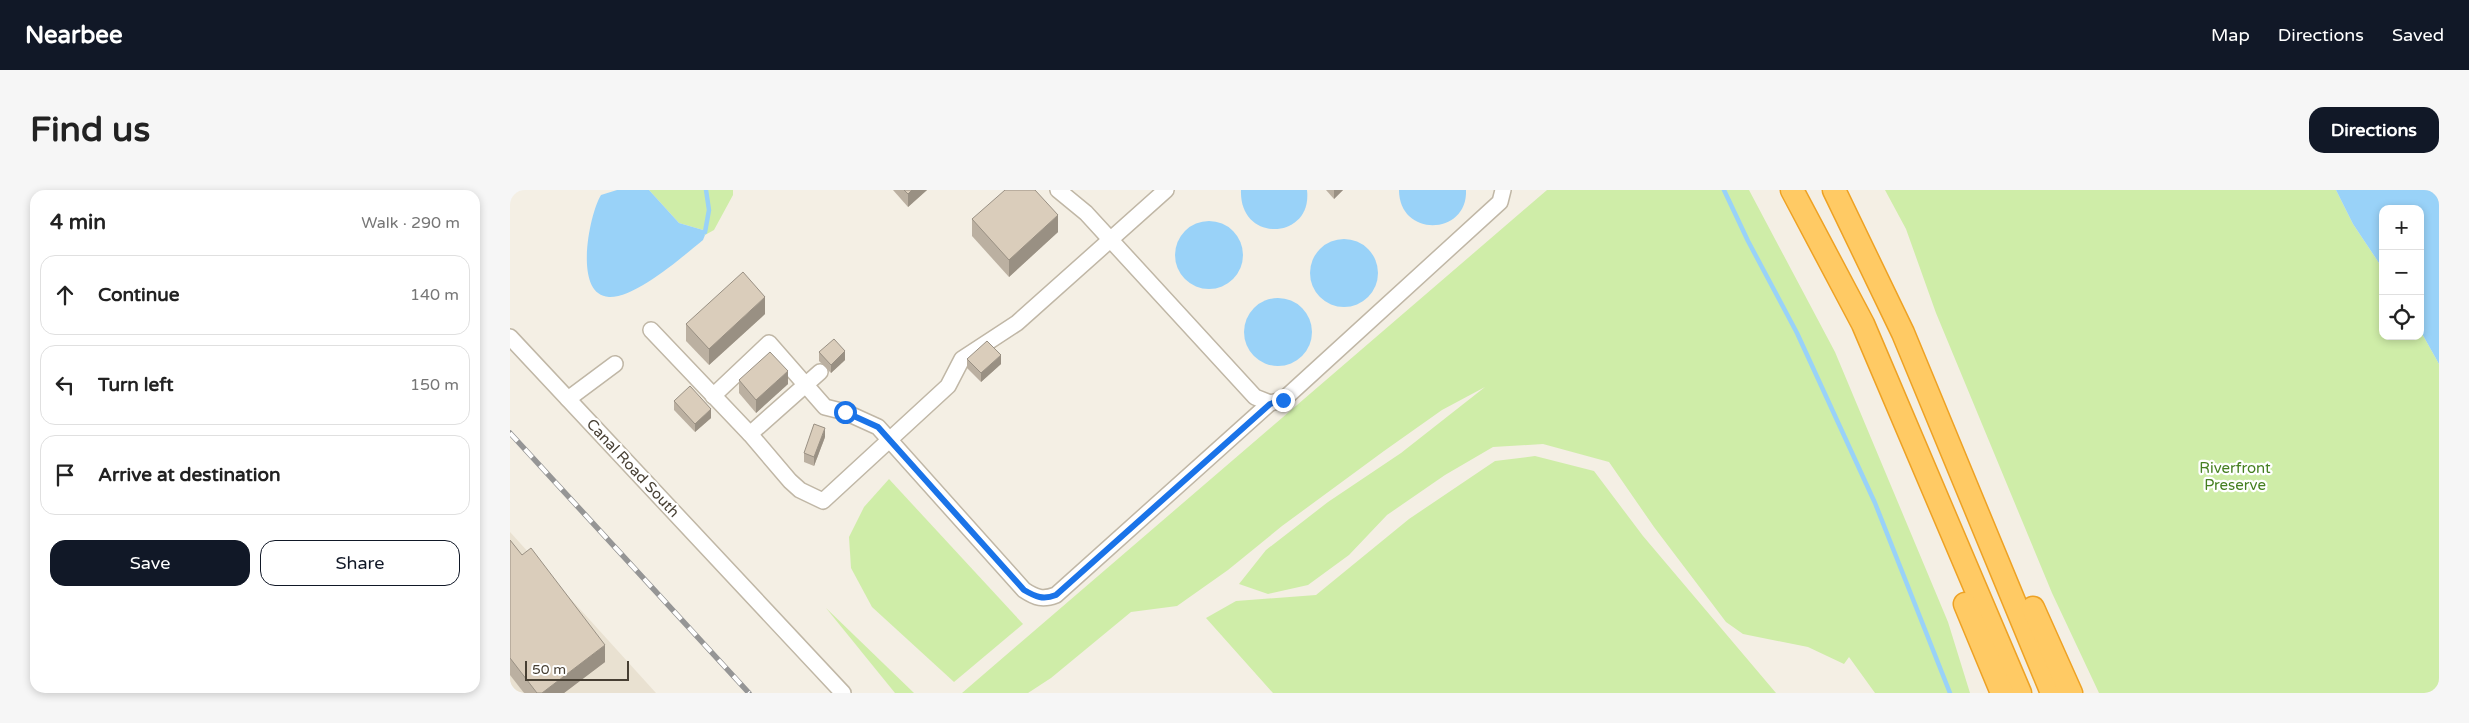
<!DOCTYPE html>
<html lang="en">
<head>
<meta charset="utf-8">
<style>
	body { margin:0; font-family:"Varela Round",sans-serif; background:#f6f6f6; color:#222 }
	.controls { position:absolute; right:15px; top:15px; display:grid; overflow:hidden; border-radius:10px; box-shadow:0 2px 8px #0003 }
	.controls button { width:45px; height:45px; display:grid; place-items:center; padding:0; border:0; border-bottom:1px solid #e0e0e0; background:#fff; color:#222; font:25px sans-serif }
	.scale { position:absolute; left:15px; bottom:12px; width:104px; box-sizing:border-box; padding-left:5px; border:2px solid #473f33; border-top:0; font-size:14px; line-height:18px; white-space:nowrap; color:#473f33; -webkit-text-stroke:4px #fff; paint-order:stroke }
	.stop { position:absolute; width:15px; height:15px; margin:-11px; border:4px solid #1a73e8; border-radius:50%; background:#fff }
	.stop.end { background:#1a73e8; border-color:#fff; box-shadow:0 1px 5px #0008 }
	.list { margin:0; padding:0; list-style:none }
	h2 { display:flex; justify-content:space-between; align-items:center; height:65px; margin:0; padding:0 20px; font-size:21px }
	h2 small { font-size:16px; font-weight:400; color:#767676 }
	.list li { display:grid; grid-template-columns:32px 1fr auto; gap:15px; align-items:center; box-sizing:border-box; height:80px; margin:0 10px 10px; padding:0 10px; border:1px solid #e0e0e0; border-radius:15px }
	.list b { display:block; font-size:19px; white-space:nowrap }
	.list em { font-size:16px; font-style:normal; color:#767676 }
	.actions { display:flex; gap:10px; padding:15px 20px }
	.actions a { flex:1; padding:11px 0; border:1px solid #111827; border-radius:15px; text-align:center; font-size:18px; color:#111827 }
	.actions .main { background:#111827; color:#fff }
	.icon { flex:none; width:28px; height:28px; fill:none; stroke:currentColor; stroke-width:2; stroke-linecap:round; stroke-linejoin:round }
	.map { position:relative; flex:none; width:1929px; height:503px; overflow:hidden; border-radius:15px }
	header { display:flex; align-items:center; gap:30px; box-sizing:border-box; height:70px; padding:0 25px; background:#111827; color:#fff }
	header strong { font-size:24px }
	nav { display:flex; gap:28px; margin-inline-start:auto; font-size:18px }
	.intro { display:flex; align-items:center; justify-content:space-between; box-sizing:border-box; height:120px; padding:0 30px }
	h1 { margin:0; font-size:35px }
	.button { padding:12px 22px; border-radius:15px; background:#111827; color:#fff; font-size:18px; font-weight:700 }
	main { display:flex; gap:30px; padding:0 30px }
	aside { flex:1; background:#fff; border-radius:15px; box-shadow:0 2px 8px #0003 }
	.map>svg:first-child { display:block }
	.residential { fill:#e9e1d1 }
	.green { fill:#cfeda8 }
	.water { fill:#99d2f8 }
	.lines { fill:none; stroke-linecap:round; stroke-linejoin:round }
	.stream { stroke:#99d2f8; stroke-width:4.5 }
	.minor-casing { stroke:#c0b7a6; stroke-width:18 }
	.highway-casing { stroke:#eea224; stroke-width:25 }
	.minor { stroke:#fff; stroke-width:15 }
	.highway { stroke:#ffca64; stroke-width:22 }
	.rail-casing { stroke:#959595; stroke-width:5.5 }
	.rail { stroke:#fff; stroke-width:4; stroke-dasharray:11; stroke-linecap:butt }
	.wall { fill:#bbb0a1 }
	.shaded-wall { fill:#999083 }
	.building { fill:#dacdbb; stroke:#999083 }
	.route { stroke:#1a73e8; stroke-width:6 }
	.labels { text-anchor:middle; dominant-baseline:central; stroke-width:4.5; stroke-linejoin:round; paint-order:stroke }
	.street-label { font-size:15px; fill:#473f33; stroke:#fff }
	.park-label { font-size:15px; fill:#457f20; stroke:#fff }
</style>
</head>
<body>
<header>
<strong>Nearbee</strong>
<nav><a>Map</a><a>Directions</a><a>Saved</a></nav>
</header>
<div class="intro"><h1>Find us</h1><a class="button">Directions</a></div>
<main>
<aside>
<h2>4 min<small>Walk · 290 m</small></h2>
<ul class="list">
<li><svg class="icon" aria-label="ahead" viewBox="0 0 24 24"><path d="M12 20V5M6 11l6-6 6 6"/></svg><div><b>Continue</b></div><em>140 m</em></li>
<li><svg class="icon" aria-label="left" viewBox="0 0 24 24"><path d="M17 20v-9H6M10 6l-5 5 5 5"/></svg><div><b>Turn left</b></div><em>150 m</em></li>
<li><svg class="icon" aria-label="arrive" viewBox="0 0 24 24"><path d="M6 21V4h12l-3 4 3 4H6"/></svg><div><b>Arrive at destination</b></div></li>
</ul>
<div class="actions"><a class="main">Save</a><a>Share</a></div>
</aside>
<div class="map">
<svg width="1929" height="503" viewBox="0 0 1929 503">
	<rect width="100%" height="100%" fill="#f4efe4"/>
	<path class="residential" d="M0 342 146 503H0Z"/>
	<g class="green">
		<path d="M139 0H223V5L204 40 195 45 193 40 169 33Z"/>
		<path d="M1037 0H1239L1325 162 1438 432 1460 503H1365L1339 467 1334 474 1298 457 1233 444 1216 432 1144 337 1099 272 1033 254 983 257 935 285 877 325 839 365 798 395 758 404 729 394 756 360 818 312 891 263 975 197 932 220 874 261 772 336 718 380 667 416 621 422 541 488 518 503H452Z"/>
		<path d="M1375 0H1826L1843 34 1873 79V146H1910V140L1929 174V503H1589L1542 403 1426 123 1396 39Z"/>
		<path d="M1025 266 1084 281 1133 346 1266 503H763L696 428 726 411 806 405 899 329 985 271Z"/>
		<path d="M379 289 513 434 444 492 362 417 341 378 339 347 354 317Z"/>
		<path d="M316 418 404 503H385Z"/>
	</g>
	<g class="water">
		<path d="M107 0H139L169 33 193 40 195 45 193 50C172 67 126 108 99 107 62 105 80 22 91 5Z"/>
		<path d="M731 0H797C803 50 729 54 731 0Z"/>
		<path d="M889 0H956C958 46 889 48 889 0Z"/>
		<path d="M1826 0H1929V174L1910 140V19H1873V79L1843 34Z"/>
		<circle cx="699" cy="65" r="34"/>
		<circle cx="834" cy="83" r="34"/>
		<circle cx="768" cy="142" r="34"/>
	</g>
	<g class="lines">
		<g class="stream">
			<path d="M1214 0 1238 51 1287 143 1365 313 1440 503"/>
			<path d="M195 42 199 20 196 0"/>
		</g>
		<defs>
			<g id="minor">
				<path d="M548 0 576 23 745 207 760 213 773 210 990 12 993 0"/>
				<path d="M141 140 240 244 280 291 290 300 313 311 438 196 452 169 507 133 656 0"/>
				<path d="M0 147 333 503"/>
				<path d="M203 206 259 153 315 217 335 222 368 237 514 400C526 408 533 410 546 405L760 213"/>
				<path d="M58 209 105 174"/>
				<path d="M240 244 310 182"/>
			</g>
			<g id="highway">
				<path d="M1282 0 1353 134 1510 503"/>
				<path d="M1324 0 1393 143 1542 503"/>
				<path d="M1455 414 1492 503"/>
				<path d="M1523 418 1561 503"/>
			</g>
		</defs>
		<use href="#minor" class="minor-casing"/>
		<use href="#highway" class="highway-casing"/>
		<use href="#minor" class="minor"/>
		<use href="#highway" class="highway"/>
		<defs>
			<path id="rail" d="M0 243 239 503"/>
		</defs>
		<use href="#rail" class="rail-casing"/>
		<use href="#rail" class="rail"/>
	</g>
	<g class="wall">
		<path d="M383 0H417L398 17Z"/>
		<path d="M816 0H833L824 9Z"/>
		<path d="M462 29 548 42 499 87 462 46Z"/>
		<path d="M255 124 199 175 176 151V134Z"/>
		<path d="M309 162 335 170 321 183 309 171Z"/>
		<path d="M457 169 491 174 471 192 457 178Z"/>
		<path d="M229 190 278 194 246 223 229 203Z"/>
		<path d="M164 211 201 228 185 242 164 220Z"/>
		<path d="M315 247 304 276 294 272V263Z"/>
		<path d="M0 350 95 472 54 503H14L0 485Z"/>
	</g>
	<g class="shaded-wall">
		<path d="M402 0H417L398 17V4Z"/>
		<path d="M824 0H833L824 9Z"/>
		<path d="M548 25V42L499 87V70Z"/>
		<path d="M255 107V124L199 175V159Z"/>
		<path d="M335 161V170L321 183V175Z"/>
		<path d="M491 165V174L471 192V183Z"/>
		<path d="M278 181V194L246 223V210Z"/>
		<path d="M201 219V228L185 242V234Z"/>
		<path d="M315 238V247L304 276V267Z"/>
		<path d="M95 455V472L54 503H32Z"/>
	</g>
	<g class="building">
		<path d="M394 0H402L398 4Z"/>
		<path d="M495 0H525L548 25 499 70 462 29Z"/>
		<path d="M233 82 255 107 199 159 176 134Z"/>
		<path d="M324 149 335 161 321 175 309 162Z"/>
		<path d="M477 151 491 165 471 183 457 169Z"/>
		<path d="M260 162 278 181 246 210 229 190Z"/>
		<path d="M180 196 201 219 185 234 164 211Z"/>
		<path d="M304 234 315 238 304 267 294 263Z"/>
		<path d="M0 350 12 365 21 358 95 455 32 503H27L0 468Z"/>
	</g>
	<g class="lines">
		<path class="route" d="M335 222 368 237 514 400C526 407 533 410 546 405L760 214 773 210"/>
	</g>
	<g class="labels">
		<g class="street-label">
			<text transform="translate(123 278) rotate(47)">Canal Road South</text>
		</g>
		<g class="park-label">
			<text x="1725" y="278">Riverfront<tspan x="1725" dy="17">Preserve</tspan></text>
		</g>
	</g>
</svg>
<div class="controls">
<button>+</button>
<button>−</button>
<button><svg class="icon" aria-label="locate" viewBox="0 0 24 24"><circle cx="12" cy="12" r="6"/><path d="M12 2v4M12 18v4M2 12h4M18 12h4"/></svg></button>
</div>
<div class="scale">50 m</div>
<div class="stop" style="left:335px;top:222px"></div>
<div class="stop end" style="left:773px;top:210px"></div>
</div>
</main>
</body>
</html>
